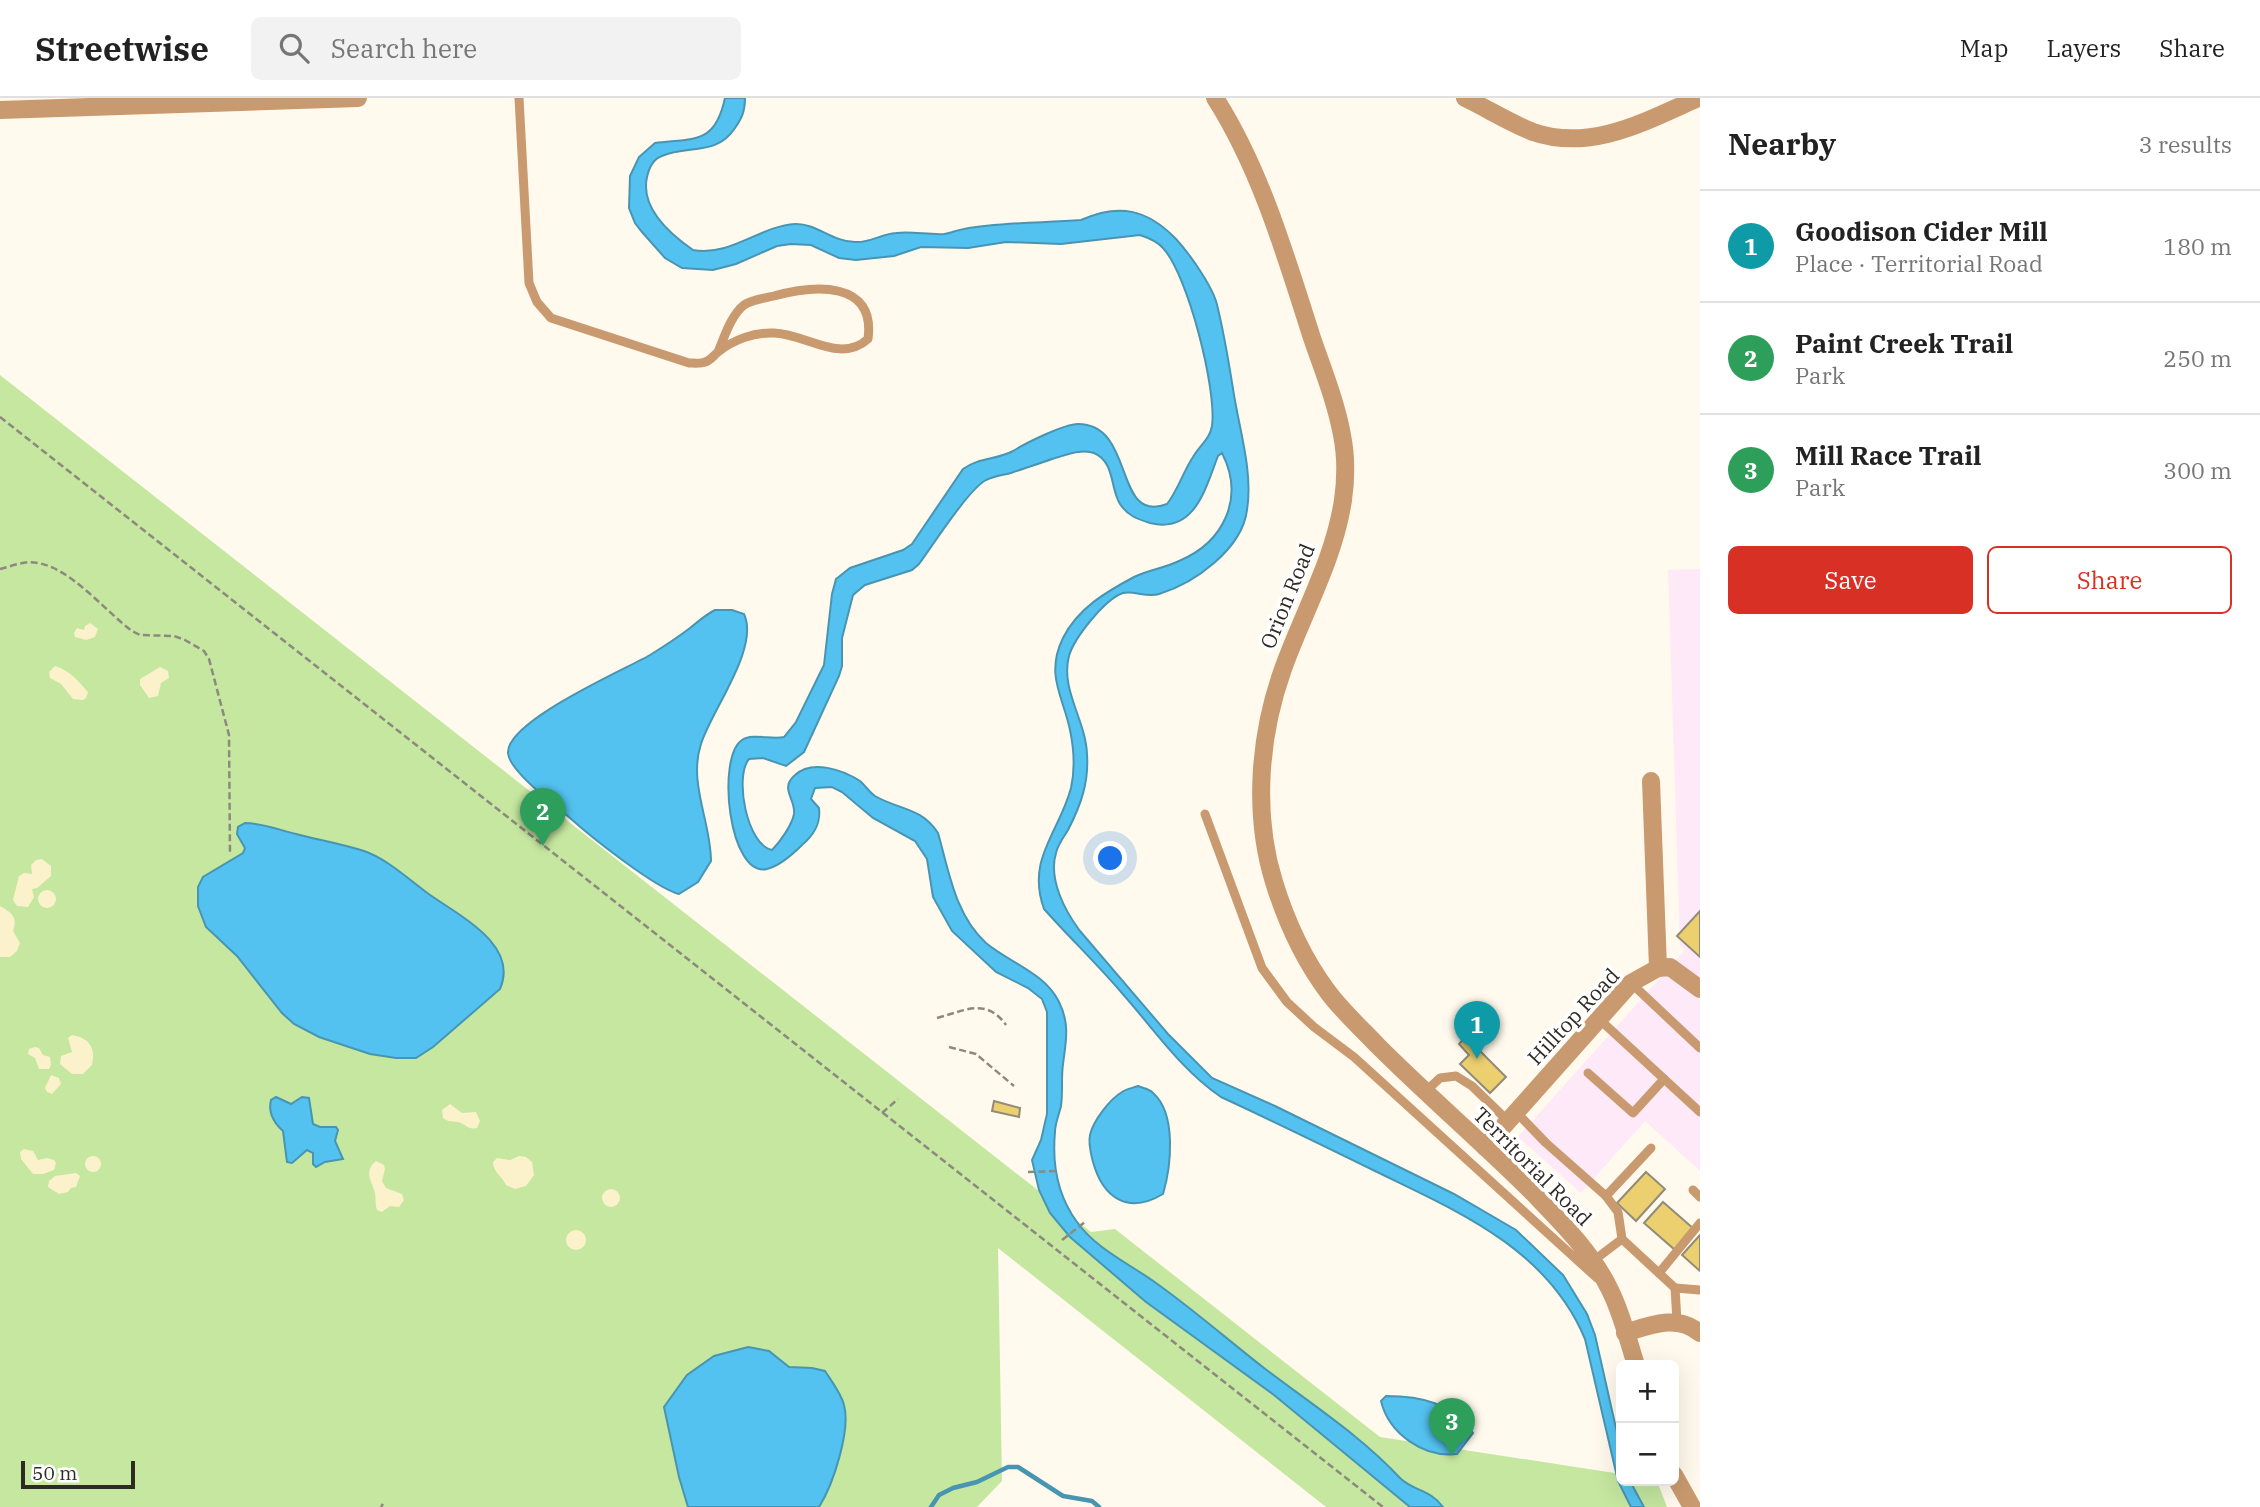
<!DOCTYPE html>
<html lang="en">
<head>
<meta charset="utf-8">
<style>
	body { margin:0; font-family:"IBM Plex Serif",serif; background:#f2f2f2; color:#222 }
	.controls { position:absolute; right:21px; bottom:21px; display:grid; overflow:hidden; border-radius:10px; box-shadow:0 7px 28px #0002 }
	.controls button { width:63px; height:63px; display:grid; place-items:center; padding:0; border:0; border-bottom:2px solid #e0e0e0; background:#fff; color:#222; font:35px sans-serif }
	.scale { position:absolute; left:21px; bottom:18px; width:114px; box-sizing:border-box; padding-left:7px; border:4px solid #2e2b23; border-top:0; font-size:19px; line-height:24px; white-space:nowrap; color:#2e2b23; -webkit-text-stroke:5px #fff; paint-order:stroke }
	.you { position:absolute; left:1111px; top:761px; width:24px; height:24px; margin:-18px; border:5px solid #fff; border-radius:50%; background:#1a73e8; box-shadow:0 0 0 10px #1a73e833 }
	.badge { display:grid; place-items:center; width:46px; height:46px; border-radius:50%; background:#d93025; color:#fff; font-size:23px; font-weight:700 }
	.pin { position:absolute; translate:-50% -58px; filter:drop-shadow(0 2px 4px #0008) }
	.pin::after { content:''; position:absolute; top:37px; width:24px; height:21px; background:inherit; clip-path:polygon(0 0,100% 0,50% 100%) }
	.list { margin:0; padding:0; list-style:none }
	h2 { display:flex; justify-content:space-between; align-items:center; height:91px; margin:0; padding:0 28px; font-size:30px }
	h2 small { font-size:23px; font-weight:400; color:#767676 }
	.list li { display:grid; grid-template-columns:46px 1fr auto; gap:21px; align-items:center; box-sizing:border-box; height:112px; padding:0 28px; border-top:2px solid #e0e0e0 }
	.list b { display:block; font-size:26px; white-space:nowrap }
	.list p { margin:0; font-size:23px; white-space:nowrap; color:#767676 }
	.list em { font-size:23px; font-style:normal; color:#767676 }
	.actions { display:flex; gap:14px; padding:21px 28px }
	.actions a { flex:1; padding:16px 0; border:2px solid #d93025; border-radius:10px; text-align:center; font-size:24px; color:#d93025 }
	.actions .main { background:#d93025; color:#fff }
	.icon { flex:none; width:38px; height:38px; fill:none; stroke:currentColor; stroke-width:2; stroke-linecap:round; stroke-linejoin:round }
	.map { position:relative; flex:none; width:1700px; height:1409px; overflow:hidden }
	header { display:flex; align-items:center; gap:42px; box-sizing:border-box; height:98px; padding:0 35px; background:#fff; border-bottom:2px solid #e0e0e0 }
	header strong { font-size:33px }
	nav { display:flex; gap:38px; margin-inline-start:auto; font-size:24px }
	.search { width:490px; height:63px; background:#f2f2f2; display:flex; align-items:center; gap:18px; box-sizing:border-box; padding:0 24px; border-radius:10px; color:#767676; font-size:26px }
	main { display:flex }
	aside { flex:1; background:#fff }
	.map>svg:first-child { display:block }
	.education { fill:#fee9f9 }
	.green { fill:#c5e79f }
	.sand { fill:#fbf1cb }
	.water { fill:#53c2f0; stroke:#4895b2; stroke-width:2 }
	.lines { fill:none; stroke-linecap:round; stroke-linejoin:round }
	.stream { stroke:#4895b2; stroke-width:4.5 }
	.building { fill:#eccf6f; stroke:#928b77; stroke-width:2 }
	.path { stroke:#8d897f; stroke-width:2.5; stroke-dasharray:7 3.5; stroke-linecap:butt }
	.service { stroke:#c99a6f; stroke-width:9 }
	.minor { stroke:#c99a6f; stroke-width:18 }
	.tertiary { stroke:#c99a6f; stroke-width:18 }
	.labels { text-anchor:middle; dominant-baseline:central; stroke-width:7; stroke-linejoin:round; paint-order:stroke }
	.street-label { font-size:21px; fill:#2e2b23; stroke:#fff }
</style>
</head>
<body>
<header>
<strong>Streetwise</strong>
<div class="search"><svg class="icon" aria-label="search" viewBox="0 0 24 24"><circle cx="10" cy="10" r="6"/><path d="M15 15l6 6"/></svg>Search here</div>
<nav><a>Map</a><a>Layers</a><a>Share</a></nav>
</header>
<main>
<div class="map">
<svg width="1700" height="1409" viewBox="0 0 1700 1409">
	<rect width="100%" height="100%" fill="#fffaed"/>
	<path class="education" d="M1700 471V1073L1645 1023 1581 1095 1518 1039 1685 852 1680 847 1668 472Z"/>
	<path class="green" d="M0 277 1091 1134 1115 1131 1380 1339 1621 1376V1383H1657L1667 1409H1326L998 1150 1002 1383 977 1409H0Z"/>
	<g class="sand">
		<path d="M90 525 98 531 95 539 86 542 75 539 74 535 77 530 84 532 85 528Z"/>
		<path d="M55 568C71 573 78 583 88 594L86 600 83 602 73 601 61 586 50 580 49 574Z"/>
		<path d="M160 569 168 573 169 580 161 585 158 598 149 600 140 587V581Z"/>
		<path d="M42 761 51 768V778L37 790 32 791 34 799 28 809 17 808 13 802 19 778 24 775 32 776 31 767 36 762Z"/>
		<circle cx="47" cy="801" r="9"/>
		<path d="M0 808C12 815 18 819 13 833L20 845 17 853 10 859H0Z"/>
		<path d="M72 937C89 940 96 949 92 967L83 976H72L60 966 61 958 72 954 68 940Z"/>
		<path d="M35 949 39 950 43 957 50 959 51 967 49 971H39L35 960 28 956 29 951Z"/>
		<path d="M51 977 59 980 61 986 52 996 47 994 45 990Z"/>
		<path d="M450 1006 462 1015 476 1014 480 1023 477 1030C467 1032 466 1026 458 1024 451 1023 450 1025 443 1020L442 1012Z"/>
		<path d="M24 1051 33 1053 38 1062 47 1060 54 1062 56 1065 54 1072 43 1076H33L21 1061 20 1054Z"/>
		<path d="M519 1058 526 1059 532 1064 534 1077 526 1088 515 1091 506 1087C502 1078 493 1074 493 1064L497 1060 510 1062Z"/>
		<circle cx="93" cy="1066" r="8"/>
		<path d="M376 1063 384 1067 385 1071 382 1083 386 1090 402 1096 404 1102 399 1109 390 1108 382 1114 377 1112C375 1106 376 1101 375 1095 372 1083 363 1073 376 1063Z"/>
		<path d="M76 1075 80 1078 76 1089 71 1090 68 1094 59 1096 48 1089 49 1083 55 1078Z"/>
		<circle cx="611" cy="1100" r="9"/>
		<circle cx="576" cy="1142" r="10"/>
	</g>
	<g class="water">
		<path d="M725 0H745C745 13 742 20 735 30 717 58 688 47 662 58 653 61 649 70 647 79 640 110 670 136 693 152 730 159 760 128 795 126 816 125 833 144 855 144 870 145 881 136 896 135 912 133 928 137 944 136 951 135 957 132 964 131 1000 124 1044 125 1081 122 1119 105 1147 111 1176 141 1189 155 1210 185 1216 203 1224 233 1229 266 1234 297 1240 334 1253 375 1247 412 1242 451 1195 485 1159 496 1147 500 1133 492 1123 495 1105 501 1074 540 1069 558 1060 591 1086 623 1087 656 1089 684 1081 707 1068 732 1064 739 1058 746 1056 755 1048 781 1065 813 1080 833L1168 936 1212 980 1275 1008 1454 1096 1516 1132 1563 1177 1587 1216 1595 1237 1621 1352V1383H1630L1644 1409H1631L1618 1383 1585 1241C1547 1150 1457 1113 1375 1073 1324 1048 1273 1023 1221 999 1181 972 1153 930 1121 894 1096 865 1069 839 1044 811 1026 761 1059 735 1071 690 1075 672 1074 651 1070 632 1063 598 1045 577 1063 540 1078 510 1106 494 1134 479 1148 472 1165 470 1179 463 1224 444 1245 400 1222 355L1218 358C1205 391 1195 436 1150 425 1137 421 1128 418 1120 406 1110 390 1115 364 1094 355 1081 350 1064 358 1052 361 1038 366 1025 370 1011 375 1003 377 994 378 986 382 968 392 933 447 919 466L912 472 865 487 853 497 842 540V568L839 578 804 654 786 668 763 660 749 661C734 679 747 747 772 752 780 744 792 727 794 716 796 701 779 691 795 677 812 661 843 672 860 683 865 687 869 694 875 698 899 712 921 709 938 735 949 773 955 817 986 845 1010 865 1045 875 1059 904 1070 926 1066 943 1063 966 1061 980 1063 994 1061 1008 1059 1017 1055 1025 1055 1034 1052 1066 1058 1098 1077 1124 1096 1151 1130 1166 1156 1185 1194 1212 1228 1242 1264 1270 1311 1306 1360 1337 1400 1380 1413 1393 1430 1391 1443 1409H1410L1274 1297 1146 1204 1070 1139 1050 1115 1039 1092 1032 1062 1041 1042 1047 1016V914L1042 901 1028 890 996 874 952 833 933 799 927 761 915 743 873 720 842 694 832 689 815 690 811 701 819 710C821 726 814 737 802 747 793 756 779 768 767 771 729 780 716 659 742 642 753 635 772 642 784 639L796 624 824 567 832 496 836 481 850 470 903 452 912 446 963 371C980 359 996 362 1013 353 1026 345 1064 326 1078 326 1136 326 1113 427 1167 406 1178 392 1183 374 1193 359 1199 348 1210 341 1212 328 1217 292 1188 177 1163 150 1157 143 1149 140 1140 137L1061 146 1006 144 968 150 921 149 894 158 856 162 839 160 811 147 791 146 777 148 736 166 713 172 682 170 665 160 642 134 635 125 629 110 630 78 639 59 655 45C696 40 715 46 725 0Z"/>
		<path d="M715 512H732L744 516C760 550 711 613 701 646 688 685 711 724 711 763L698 784 679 796C655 790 590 738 570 720 556 708 509 673 508 655 506 623 624 572 650 557 663 549 677 540 690 530 699 523 705 517 715 512Z"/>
		<path d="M245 725C264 725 278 732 296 736 319 742 342 746 364 753 387 761 407 780 426 794 455 816 520 845 500 891L433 949 416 960H396L370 956 319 939 294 926 282 915 237 858 206 829 198 808V789L203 779 243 755 245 750 237 736 238 729Z"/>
		<path d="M1138 988C1142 990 1150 991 1153 995 1177 1016 1171 1069 1163 1096 1128 1117 1103 1100 1093 1064 1091 1056 1088 1046 1090 1037 1093 1023 1110 1001 1122 994 1126 991 1133 990 1138 988Z"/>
		<path d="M276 999 291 1006 302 999 309 1000 313 1026 320 1029H336L338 1032 335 1043 343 1061 325 1064 316 1069 313 1066V1055L307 1052 292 1065 287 1064 283 1033C274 1025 268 1014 271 1002Z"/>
		<path d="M748 1249 769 1253 789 1269 812 1270 825 1273C832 1284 841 1295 844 1307 851 1332 833 1387 819 1409H688L679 1379 664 1309 687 1277 714 1258Z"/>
		<path d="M1386 1298C1422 1298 1451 1305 1473 1335L1457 1356C1424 1360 1389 1336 1381 1303Z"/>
	</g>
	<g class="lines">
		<path class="stream" d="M931 1409 939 1397 953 1390 977 1384 1008 1369H1018L1063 1398 1092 1403 1099 1409"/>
	</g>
	<g class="building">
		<path d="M1700 813V859L1677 838Z"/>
		<path d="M1468 936 1479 946 1476 949 1506 979 1490 995 1460 966 1469 957 1459 946Z"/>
		<path d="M994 1003 1020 1010 1019 1019 992 1013Z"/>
		<path d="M1646 1074 1665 1091 1636 1123 1617 1105Z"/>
		<path d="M1663 1104 1694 1131 1675 1152 1644 1125Z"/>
		<path d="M1700 1137V1173L1682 1157Z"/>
	</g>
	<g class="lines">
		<g class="path">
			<path d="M0 319 1383 1409"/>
			<path d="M0 471C12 468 26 462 38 465 72 471 105 513 132 533L140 537 174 538 185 542 204 553 209 561 229 637 230 755"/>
			<path d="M937 920C964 913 986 899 1006 927"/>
			<path d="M949 949 976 956 1014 988"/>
			<path d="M882 1015 898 1001"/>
			<path d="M1028 1074 1058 1073"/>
			<path d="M1062 1142 1085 1124"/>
			<path d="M381 1409 383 1406"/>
		</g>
		<g class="service">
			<path d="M519 0 529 185 537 204 551 220 689 265C693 265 701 266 705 264 710 263 714 257 718 254 733 242 754 234 774 235 807 236 840 266 868 241 876 182 814 187 774 198 766 200 751 202 744 207 731 217 724 240 718 254"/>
			<path d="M1205 716 1262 870 1287 904 1314 929 1354 959 1597 1180"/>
			<path d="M1631 885 1700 950"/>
			<path d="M1599 921 1700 1014"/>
			<path d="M1588 975 1633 1015 1664 981"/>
			<path d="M1425 994 1440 980 1456 978 1472 988 1508 1023"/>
			<path d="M1516 1014 1546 1045 1606 1098 1618 1114 1622 1141 1675 1190 1677 1223"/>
			<path d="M1693 1092 1700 1099"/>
			<path d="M1606 1098 1651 1050"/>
			<path d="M1593 1163 1622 1141"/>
			<path d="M1659 1175 1700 1125"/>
			<path d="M1675 1190 1700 1192"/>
		</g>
		<g class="minor">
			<path d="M1465 0C1488 11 1510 25 1533 34 1591 54 1646 23 1698 0"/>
			<path d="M0 12 358 0"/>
			<path d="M1651 683 1658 870"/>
			<path d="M1485 1049 1631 885 1658 870 1670 869 1700 891"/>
			<path d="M1625 1235C1651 1227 1677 1216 1700 1235"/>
		</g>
		<g class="tertiary">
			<path d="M1215 0C1261 72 1286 159 1312 240 1323 272 1336 304 1342 337 1346 357 1346 381 1343 402 1334 462 1303 515 1283 571 1259 638 1253 716 1274 784 1286 823 1304 862 1328 894 1342 913 1361 930 1377 947 1428 998 1483 1045 1534 1096 1562 1125 1593 1156 1610 1192 1622 1216 1628 1242 1636 1267"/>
			<path d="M1674 1377 1692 1409"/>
		</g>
	</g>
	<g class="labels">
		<g class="street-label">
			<text transform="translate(1287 498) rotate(-68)">Orion Road</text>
			<text transform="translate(1573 918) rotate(-47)">Hilltop Road</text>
			<text transform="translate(1533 1068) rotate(45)">Territorial Road</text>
		</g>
	</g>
</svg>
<div class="controls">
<button>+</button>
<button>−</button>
</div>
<div class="scale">50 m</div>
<div class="you"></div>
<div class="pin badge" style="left:1477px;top:961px;background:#0f9aa8">1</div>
<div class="pin badge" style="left:543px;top:748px;background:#2e9e5b">2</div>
<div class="pin badge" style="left:1452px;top:1358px;background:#2e9e5b">3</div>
</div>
<aside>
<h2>Nearby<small>3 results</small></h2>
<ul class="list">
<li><span class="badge" style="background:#0f9aa8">1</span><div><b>Goodison Cider Mill</b><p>Place · Territorial Road</p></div><em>180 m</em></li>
<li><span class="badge" style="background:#2e9e5b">2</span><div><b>Paint Creek Trail</b><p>Park</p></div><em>250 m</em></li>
<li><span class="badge" style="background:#2e9e5b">3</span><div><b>Mill Race Trail</b><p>Park</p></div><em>300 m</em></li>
</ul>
<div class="actions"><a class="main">Save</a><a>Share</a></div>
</aside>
</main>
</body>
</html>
